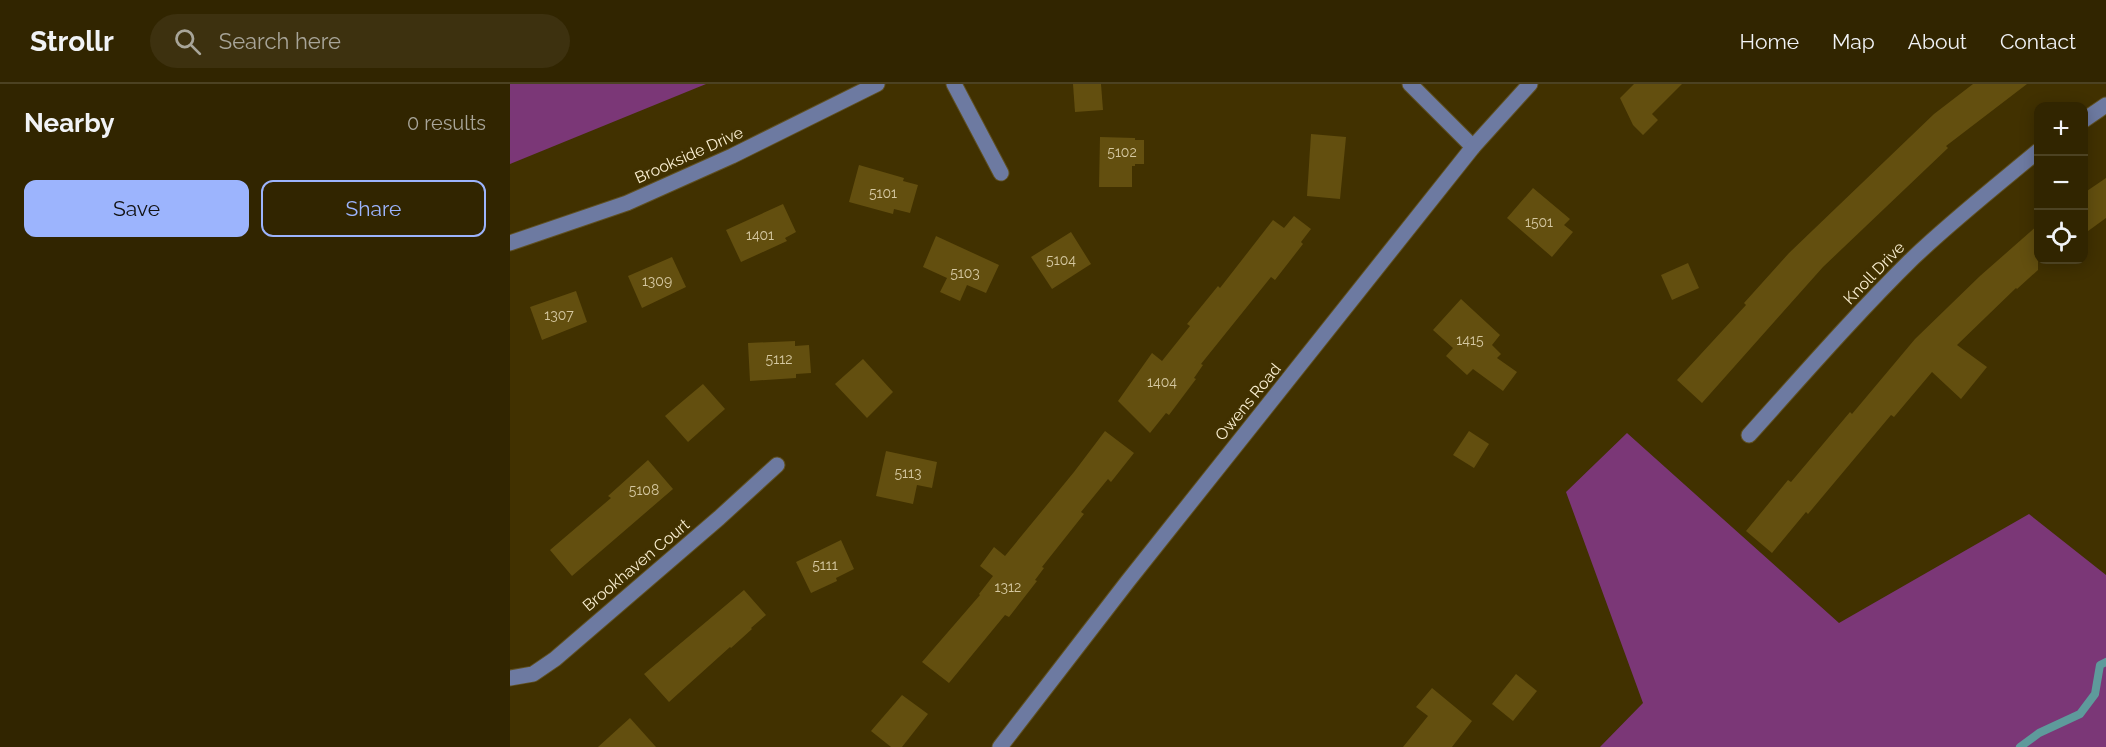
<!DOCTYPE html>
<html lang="en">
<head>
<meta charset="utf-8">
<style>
	body { margin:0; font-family:Raleway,sans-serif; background:#3d310f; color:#f1f3f6 }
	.controls { position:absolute; right:18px; top:18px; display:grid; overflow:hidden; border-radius:12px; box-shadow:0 3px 15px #0003 }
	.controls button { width:54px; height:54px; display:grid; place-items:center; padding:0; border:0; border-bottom:2px solid #4c4222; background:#312500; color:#f1f3f6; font:30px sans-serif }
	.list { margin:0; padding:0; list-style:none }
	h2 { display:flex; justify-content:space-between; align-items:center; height:78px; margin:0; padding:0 24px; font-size:26px }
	h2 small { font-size:20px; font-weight:400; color:#a8a599 }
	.actions { display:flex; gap:12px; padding:18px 24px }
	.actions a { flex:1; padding:14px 0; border:2px solid #9cb4fd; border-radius:12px; text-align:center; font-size:21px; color:#9cb4fd }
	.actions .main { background:#9cb4fd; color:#111 }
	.icon { flex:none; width:33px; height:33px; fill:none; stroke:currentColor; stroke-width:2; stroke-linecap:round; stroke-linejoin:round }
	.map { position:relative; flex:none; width:1596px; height:663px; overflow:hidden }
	header { display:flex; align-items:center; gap:36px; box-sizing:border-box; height:84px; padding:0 30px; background:#312500; border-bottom:2px solid #4c4222 }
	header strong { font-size:28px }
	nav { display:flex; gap:33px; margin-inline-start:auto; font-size:21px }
	.search { width:420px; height:54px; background:#3d310f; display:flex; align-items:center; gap:15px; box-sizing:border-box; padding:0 21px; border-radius:33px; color:#a8a599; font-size:22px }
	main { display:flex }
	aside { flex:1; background:#312500 }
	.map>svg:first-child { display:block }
	.green { fill:#7b3777 }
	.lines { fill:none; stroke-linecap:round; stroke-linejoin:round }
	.stream { stroke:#5e9a9b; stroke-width:8 }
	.building { fill:#634f0f }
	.minor-casing { stroke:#5f5022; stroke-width:17 }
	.minor { stroke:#6d7aa1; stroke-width:15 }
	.labels { text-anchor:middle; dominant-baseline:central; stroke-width:6; stroke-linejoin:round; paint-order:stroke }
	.number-label { font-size:14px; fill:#d5c8a1 }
	.street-label { font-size:16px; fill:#fbf0d2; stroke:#413100 }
</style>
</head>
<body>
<header>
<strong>Strollr</strong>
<div class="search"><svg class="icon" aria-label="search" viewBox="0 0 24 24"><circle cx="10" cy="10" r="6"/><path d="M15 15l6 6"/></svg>Search here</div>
<nav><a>Home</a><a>Map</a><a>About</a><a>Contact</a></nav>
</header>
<main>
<aside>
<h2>Nearby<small>0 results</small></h2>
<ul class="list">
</ul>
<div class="actions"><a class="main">Save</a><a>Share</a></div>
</aside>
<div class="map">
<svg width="1596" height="663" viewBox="0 0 1596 663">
	<rect width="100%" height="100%" fill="#413100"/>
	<g class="green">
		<path d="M0 0H196L0 80Z"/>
		<path d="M1117 349 1329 539 1519 430 1596 491V663H1090L1133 619 1056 408Z"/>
	</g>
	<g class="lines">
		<path class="stream" d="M1510 663 1529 649 1570 630 1585 610 1590 581 1596 578"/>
	</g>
	<g class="building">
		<path d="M563 0H591L593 26 565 28Z"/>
		<path d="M1124 0H1172L1142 30 1148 36 1133 51 1123 41 1110 14Z"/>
		<path d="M1463 0H1517L1436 62 1438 64 1313 183 1192 319 1167 296 1236 221 1234 219 1279 169 1424 30Z"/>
		<path d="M801 50 836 53 830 115 797 112Z"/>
		<path d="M590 53 625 54V56H634V80H625V82H622V103H589Z"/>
		<path d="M349 81 394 94 393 97 408 101 400 129 384 125 383 130 339 118Z"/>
		<path d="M1596 94V134L1574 150V109Z"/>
		<path d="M1023 104 1060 135 1054 141 1063 148 1042 173 997 134Z"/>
		<path d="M273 120 286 148 275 154 277 157 231 178 216 146Z"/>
		<path d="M784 132 801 145 791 158 793 160 765 196 761 193 691 280 693 281 684 294 686 295 659 331 656 329 640 349 608 317 642 269 652 277 680 242 677 240 708 202 710 204 763 136 774 144Z"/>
		<path d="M1528 141V186L1507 205 1506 204 1447 261 1477 283 1451 315 1422 288 1384 333 1381 331 1298 430 1296 428 1262 469 1236 447 1278 396 1281 398 1340 328 1342 330 1405 255 1470 192Z"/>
		<path d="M561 148 581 180 542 205 521 173Z"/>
		<path d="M426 152 489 181 476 209 457 201 450 217 430 208 437 194 413 183Z"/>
		<path d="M162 173 176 203 132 224 118 192Z"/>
		<path d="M1178 179 1189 204 1162 216 1151 191Z"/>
		<path d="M66 207 77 238 32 256 20 223Z"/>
		<path d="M951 215 990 251 982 261 991 270 987 274 1007 288 993 307 963 285 957 291 936 272 943 264 923 246Z"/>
		<path d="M285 257V262L299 261 301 289 286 290V294L240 297 238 259Z"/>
		<path d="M353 275 383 308 357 334 325 300Z"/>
		<path d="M193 300 215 325 178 358 155 332Z"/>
		<path d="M595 347 624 369 601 398 598 395 571 428 574 430 532 483 534 484 525 496 527 497 499 533 495 531 439 599 412 578 470 511 469 510 483 492 470 482 484 463 495 472 564 388Z"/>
		<path d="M959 347 979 360 964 384 943 371Z"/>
		<path d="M376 367 427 378 422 404 407 401 403 420 366 412Z"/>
		<path d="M138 376 163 405 62 492 40 466 101 414 98 412Z"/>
		<path d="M331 456 344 485 326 494 327 497 301 509 286 478Z"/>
		<path d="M234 506 256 531 241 544 242 545 221 564 220 563 159 618 134 590Z"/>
		<path d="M1006 590 1027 607 1003 637 982 620Z"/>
		<path d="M922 604 962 637 942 663H893L918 632 906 623Z"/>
		<path d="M392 611 418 630 392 663H381L361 647Z"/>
		<path d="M120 634 146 663H88Z"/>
	</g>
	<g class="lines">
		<defs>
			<g id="minor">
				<path d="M444 0 491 89"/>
				<path d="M900 0 963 63"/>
				<path d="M1574 36 1596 21"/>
				<path d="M0 159 117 119 222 72 367 0"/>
				<path d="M1239 351C1293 291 1346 230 1403 174 1443 136 1486 102 1528 67"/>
				<path d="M0 594 23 590 45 575 209 434 267 381"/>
				<path d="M490 663 618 497 963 63 1020 0"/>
			</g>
		</defs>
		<use href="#minor" class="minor-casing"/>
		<use href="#minor" class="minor"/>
	</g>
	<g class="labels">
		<g class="number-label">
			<text x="612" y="68">5102</text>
			<text x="373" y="109">5101</text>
			<text x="1029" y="138">1501</text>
			<text x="250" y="151">1401</text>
			<text x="551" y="176">5104</text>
			<text x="455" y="189">5103</text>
			<text x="147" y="197">1309</text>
			<text x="49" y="231">1307</text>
			<text x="960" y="256">1415</text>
			<text x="269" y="275">5112</text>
			<text x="652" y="298">1404</text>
			<text x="398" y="389">5113</text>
			<text x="134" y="406">5108</text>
			<text x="315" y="481">5111</text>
			<text x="498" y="503">1312</text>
		</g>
		<g class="street-label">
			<text transform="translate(179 71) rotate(-24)">Brookside Drive</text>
			<text transform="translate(1364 189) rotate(-46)">Knoll Drive</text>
			<text transform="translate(738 318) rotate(-51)">Owens Road</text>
			<text transform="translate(126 481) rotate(-40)">Brookhaven Court</text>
		</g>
	</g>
</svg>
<div class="controls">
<button>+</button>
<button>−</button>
<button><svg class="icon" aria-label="locate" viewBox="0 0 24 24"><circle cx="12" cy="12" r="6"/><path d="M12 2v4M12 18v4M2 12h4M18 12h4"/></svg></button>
</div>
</div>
</main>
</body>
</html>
